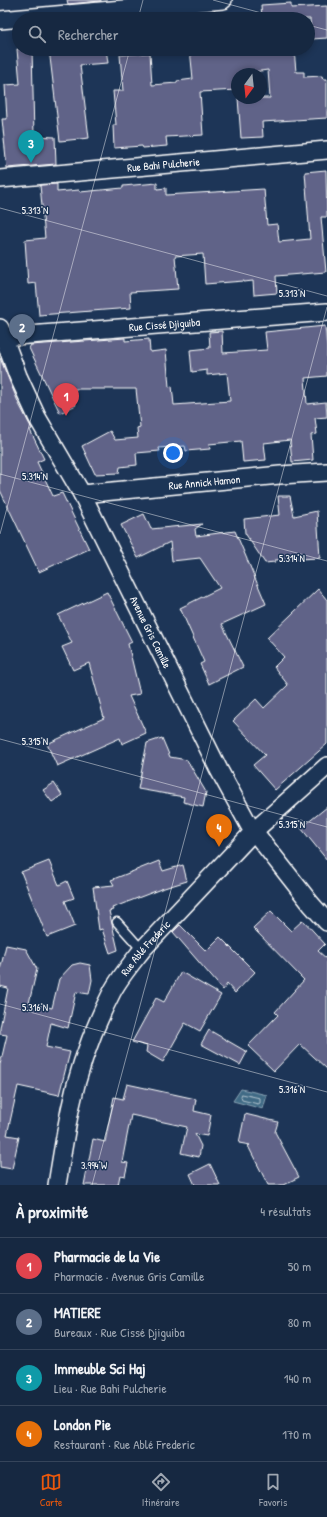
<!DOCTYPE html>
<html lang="fr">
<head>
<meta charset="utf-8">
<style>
	body { margin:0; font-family:"Patrick Hand",sans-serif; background:#1f3048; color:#f1f3f6 }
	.compass { position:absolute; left:231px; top:68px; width:36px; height:36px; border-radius:50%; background:#162841; box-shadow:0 2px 6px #0003; rotate:195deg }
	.you { position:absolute; left:173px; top:453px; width:14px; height:14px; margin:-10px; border:3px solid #fff; border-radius:50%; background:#1a73e8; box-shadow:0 0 0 6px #1a73e833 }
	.badge { display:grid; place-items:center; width:26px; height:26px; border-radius:50%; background:#ea580c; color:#fff; font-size:13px; font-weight:700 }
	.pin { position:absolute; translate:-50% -33px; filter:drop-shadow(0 1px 2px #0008) }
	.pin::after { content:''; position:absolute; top:21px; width:14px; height:12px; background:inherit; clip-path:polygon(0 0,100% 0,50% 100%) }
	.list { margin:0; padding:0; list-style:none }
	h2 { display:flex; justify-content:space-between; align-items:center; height:52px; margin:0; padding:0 16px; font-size:17px }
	h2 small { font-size:13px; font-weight:400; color:#9ea6b1 }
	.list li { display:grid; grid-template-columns:26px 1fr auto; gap:12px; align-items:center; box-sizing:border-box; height:56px; padding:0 16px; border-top:1px solid #35445a }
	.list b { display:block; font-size:15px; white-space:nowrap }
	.list p { margin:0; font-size:13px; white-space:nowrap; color:#9ea6b1 }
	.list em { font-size:13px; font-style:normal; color:#9ea6b1 }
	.icon { flex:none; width:22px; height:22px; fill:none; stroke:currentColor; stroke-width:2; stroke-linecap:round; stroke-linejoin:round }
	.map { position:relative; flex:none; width:327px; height:1185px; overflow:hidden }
	.search { position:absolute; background:#162841; box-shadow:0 2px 6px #0003; left:12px; right:12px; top:12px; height:44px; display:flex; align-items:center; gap:10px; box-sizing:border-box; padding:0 14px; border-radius:22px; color:#9ea6b1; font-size:15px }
	.sheet { height:276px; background:#162841 }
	nav { display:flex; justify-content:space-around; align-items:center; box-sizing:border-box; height:56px; border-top:1px solid #35445a; background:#162841; font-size:11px; color:#9ea6b1 }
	nav a { display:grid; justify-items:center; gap:2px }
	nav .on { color:#ea580c }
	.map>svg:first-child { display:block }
	.water { fill:#3f6a85; stroke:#8ca6b6 }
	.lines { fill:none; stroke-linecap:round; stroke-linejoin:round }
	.shore { stroke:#b2c3ce; stroke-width:1 }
	.building { fill:#616488; stroke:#fff }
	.lane-casing { stroke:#fff; stroke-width:11 }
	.street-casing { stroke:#fff; stroke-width:20 }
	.lane { stroke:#1d3557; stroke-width:8 }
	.street { stroke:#1d3557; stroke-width:17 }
	.ticks { fill:none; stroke:#fff; stroke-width:1; stroke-opacity:0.45 }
	.labels { text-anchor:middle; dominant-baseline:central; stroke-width:3; stroke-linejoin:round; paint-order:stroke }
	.street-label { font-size:11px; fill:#fff; stroke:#1d3557 }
	.ticks-label { font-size:10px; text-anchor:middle; fill:#fff; stroke:#1d3557; stroke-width:3; stroke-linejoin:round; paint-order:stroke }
</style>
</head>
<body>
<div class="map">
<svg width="327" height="1185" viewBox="0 0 327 1185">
	<rect width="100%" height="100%" fill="#1d3557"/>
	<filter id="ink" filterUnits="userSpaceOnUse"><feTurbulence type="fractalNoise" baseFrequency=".025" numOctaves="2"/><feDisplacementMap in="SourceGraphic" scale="8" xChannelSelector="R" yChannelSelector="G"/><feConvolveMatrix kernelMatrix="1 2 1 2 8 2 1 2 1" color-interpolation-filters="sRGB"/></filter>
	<g filter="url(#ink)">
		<path class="water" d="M241 1089 267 1095 263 1109 233 1101Z"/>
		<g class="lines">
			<path class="shore" d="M242 1094 260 1098V1103L258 1104 242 1100 241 1097Z"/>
		</g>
		<g class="building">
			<path d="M67 0H101V1L68 4Z"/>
			<path d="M291 3V8L327 6V38L312 39 310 19H262L261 5Z"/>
			<path d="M17 49H32L34 136 55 137 56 164 7 168 2 119H7L5 85 20 84Z"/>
			<path d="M49 49H106L108 63 80 65 89 138 60 141Z"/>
			<path d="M190 49H294L296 72H304V77L322 76 323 79H327V118L262 122 263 137 241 138 238 98H270L268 70 237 74V90L200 92 203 135 166 137 167 146 143 148 142 146 114 148 113 125H116L113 91H123L120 55 150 53 152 85 177 83V81L193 79Z"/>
			<path d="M326 170 327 217H321L326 272 276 276 277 293 254 295 253 281 244 282V281L205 284 203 254 175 256 178 289 130 292 131 308 39 315 36 283 28 284 25 240 45 238 40 185 57 184V192L79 190 80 192 123 188V186L157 183V189L166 188V195L264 189 267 225 277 224 279 242 310 239 305 172Z"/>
			<path d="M325 326 327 348V376L305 378 307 404 326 402 327 417 315 418 317 434 311 435 313 460 292 462 290 440 264 443 266 460 243 462 241 441 209 444 210 449 186 451 185 446 159 448 160 451 136 453 137 465 120 467 119 473 95 474 82 446 110 431 115 440 138 438 137 428 140 427 136 389H68L76 405 60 413 29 348 31 345 125 338V341L149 339 150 352 166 350 169 387 172 386 174 405 230 401 227 373 207 375V370L192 372 190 350 210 348 209 332 222 331 223 353 267 350 265 332Z"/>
			<path d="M0 358 19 404 32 429 30 430 44 459 37 462 53 496 62 493 89 549 39 572 0 490Z"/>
			<path d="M278 496H290L294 516 317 511 320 558 275 560V562L265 563 245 533 244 519 280 515Z"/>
			<path d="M144 514 151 529 202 524 195 529 196 536 235 531 266 604 222 624 243 667 209 684 200 664 204 662 180 608 220 588 200 558 172 561 170 542 138 558 121 525Z"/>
			<path d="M318 589 327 600V744L275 790 253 765 265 755 233 721 256 699 264 708 288 685 274 667 284 657 267 638Z"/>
			<path d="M107 592 132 642 128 644 140 694 129 696 146 733 122 744 120 738 57 766 47 744 104 718 89 663 73 670 62 647 72 643 58 615Z"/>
			<path d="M162 738 170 757 187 760 206 792 203 807 183 802 184 797 138 789 147 743Z"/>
			<path d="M54 783 62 795 52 802 43 790Z"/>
			<path d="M327 807V860L301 828Z"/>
			<path d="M49 861 59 885 67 881 74 898 65 901 75 926 47 937 21 872Z"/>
			<path d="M159 861 163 871 183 865 187 881 161 889 112 908 113 910 109 911 118 950 110 953 102 929 99 930 93 887 114 885 111 880Z"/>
			<path d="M271 911 291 931 303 920 325 944 318 951 327 959V1069L300 1044 274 1071 248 1046 278 1015 275 1012 304 980 253 928Z"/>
			<path d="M180 925 206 951 220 937 255 972 235 993 227 984 223 990 173 932Z"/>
			<path d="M6 945 26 949 37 969 29 1003 52 1008 59 979 72 965 80 963 90 965 92 980 89 994 76 992 68 1028 51 1023 46 1047 70 1052 59 1095 18 1086 7 1135 19 1137 12 1169 0 1167V1065L7 1035 0 1034V1028L8 988 0 986V970Z"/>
			<path d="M181 972 221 995 200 1031 185 1023 163 1062 146 1052 147 1046 132 1042 156 998 164 1002Z"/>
			<path d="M209 1030 247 1052 240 1065 201 1044Z"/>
			<path d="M127 1084 196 1099 194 1111 211 1115 207 1136 195 1134 201 1146 199 1157 181 1153 187 1127 131 1115 122 1162 128 1163 125 1176 120 1175 118 1185H84L93 1139 105 1142 114 1097 123 1099Z"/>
			<path d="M245 1114 278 1122 275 1132 299 1177 283 1185H268L248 1146 250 1145 239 1143Z"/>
			<path d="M210 1164 220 1185H195L190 1174Z"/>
		</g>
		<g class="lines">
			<defs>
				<path id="lane" d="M117 922 142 950"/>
				<g id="street">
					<path d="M0 20 223 0"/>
					<path id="s1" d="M0 179 327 150"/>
					<path id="s2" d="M0 328 18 376 37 417 82 494 219 770 249 825 311 904 327 922"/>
					<path id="s3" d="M3 337 327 312"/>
					<path id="s4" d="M82 494 280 475 327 472"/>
					<path id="s5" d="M57 1185C61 1160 65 1135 70 1110 78 1070 93 1029 112 992 120 977 131 964 142 950L254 831 327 766"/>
				</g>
			</defs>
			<use href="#lane" class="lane-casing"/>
			<use href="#street" class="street-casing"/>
			<use href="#lane" class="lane"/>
			<use href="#street" class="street"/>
		</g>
	</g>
	<path class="ticks" d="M213 0 284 19M138 19 143 0M308 25 327 30M0 208 327 296M0 474 327 561M0 534 130 49M0 739 327 827M0 1004 327 1092M92 1185 327 307"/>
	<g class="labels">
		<g class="street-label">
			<text stroke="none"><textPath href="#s1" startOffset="164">Rue Bahi Pulcherie</textPath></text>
			<text stroke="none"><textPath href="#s3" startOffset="162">Rue Cissé Djiguiba</textPath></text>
			<text stroke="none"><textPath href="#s4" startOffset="123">Rue Annick Hamon</textPath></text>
			<text stroke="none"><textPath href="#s2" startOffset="340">Avenue Gris Camille</textPath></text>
			<text stroke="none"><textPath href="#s5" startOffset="257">Rue Ablé Frederic</textPath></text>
		</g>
	</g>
	<g class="ticks-label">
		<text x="35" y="214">5.313°N</text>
		<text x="292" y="297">5.313°N</text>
		<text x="35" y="480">5.314°N</text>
		<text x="292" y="562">5.314°N</text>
		<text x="35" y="745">5.315°N</text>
		<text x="292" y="828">5.315°N</text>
		<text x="35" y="1011">5.316°N</text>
		<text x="292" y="1093">5.316°N</text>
		<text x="94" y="1169">3.994°W</text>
	</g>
</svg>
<svg class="compass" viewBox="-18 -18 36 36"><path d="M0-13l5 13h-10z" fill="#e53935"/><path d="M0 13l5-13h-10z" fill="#9ea6b1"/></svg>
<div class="you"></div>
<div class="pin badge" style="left:66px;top:416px;background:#e0444e">1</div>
<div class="pin badge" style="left:22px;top:347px;background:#5c6f8a">2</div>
<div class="pin badge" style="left:31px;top:163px;background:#0f9aa8">3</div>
<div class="pin badge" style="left:219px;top:847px;background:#e8710a">4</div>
<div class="search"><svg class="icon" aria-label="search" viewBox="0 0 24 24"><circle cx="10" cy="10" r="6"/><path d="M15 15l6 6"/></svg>Rechercher</div>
</div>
<section class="sheet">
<h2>À proximité<small>4 résultats</small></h2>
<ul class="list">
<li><span class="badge" style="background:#e0444e">1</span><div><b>Pharmacie de la Vie</b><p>Pharmacie · Avenue Gris Camille</p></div><em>50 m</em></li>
<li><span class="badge" style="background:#5c6f8a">2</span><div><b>MATIERE</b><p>Bureaux · Rue Cissé Djiguiba</p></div><em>80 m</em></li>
<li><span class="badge" style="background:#0f9aa8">3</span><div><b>Immeuble Sci Haj</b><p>Lieu · Rue Bahi Pulcherie</p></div><em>140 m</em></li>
<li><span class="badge" style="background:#e8710a">4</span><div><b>London Pie</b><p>Restaurant · Rue Ablé Frederic</p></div><em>170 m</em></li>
</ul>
</section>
<nav>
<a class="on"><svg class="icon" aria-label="map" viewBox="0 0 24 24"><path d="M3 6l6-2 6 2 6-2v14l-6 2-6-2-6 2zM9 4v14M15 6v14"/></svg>Carte</a>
<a><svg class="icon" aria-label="directions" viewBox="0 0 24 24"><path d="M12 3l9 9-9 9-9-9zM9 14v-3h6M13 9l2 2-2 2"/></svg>Itinéraire</a>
<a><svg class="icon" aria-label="saved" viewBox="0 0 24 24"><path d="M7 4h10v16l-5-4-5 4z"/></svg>Favoris</a>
</nav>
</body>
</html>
